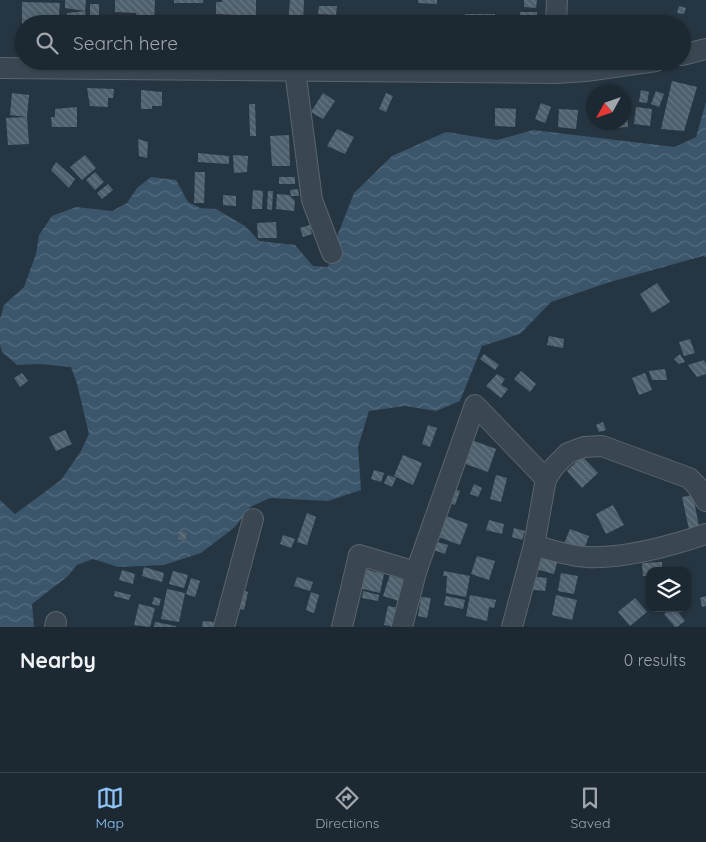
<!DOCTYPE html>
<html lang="en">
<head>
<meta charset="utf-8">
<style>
	body { margin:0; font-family:Quicksand,sans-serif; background:#29343e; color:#f1f3f6 }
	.controls { position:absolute; right:15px; bottom:15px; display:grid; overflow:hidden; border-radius:10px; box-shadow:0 1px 4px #0004 }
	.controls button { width:45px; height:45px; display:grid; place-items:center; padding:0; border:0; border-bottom:1px solid #3a444d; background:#1c2832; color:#f1f3f6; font:25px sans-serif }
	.compass { position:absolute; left:586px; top:85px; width:45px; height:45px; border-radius:50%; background:#1c2832; box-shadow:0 1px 4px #0004; rotate:230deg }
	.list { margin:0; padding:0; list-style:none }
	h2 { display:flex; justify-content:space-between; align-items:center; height:65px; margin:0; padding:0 20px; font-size:21px }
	h2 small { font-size:16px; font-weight:400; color:#a0a6ac }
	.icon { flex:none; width:28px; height:28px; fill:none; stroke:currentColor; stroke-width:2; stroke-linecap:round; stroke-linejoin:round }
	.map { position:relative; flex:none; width:706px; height:627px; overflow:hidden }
	.search { position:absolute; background:#1c2832; box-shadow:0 1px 4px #0004; left:15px; right:15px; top:15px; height:55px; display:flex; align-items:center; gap:12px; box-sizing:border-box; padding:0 18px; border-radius:28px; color:#a0a6ac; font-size:19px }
	.sheet { height:145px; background:#1c2832 }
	nav { display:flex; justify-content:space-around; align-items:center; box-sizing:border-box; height:70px; border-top:1px solid #3a444d; background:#1c2832; font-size:14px; color:#a0a6ac }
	nav a { display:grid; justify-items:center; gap:2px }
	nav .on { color:#8fc4f9 }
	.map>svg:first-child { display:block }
	.water { fill:url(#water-waves) }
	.building { fill:url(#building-back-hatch) }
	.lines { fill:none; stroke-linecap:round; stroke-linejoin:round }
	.street-casing { stroke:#58656f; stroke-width:22 }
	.street { stroke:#3a4752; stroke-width:20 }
</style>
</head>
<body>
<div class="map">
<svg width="706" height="627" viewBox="0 0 706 627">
	<defs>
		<pattern id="water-waves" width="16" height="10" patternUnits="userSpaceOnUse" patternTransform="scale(1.25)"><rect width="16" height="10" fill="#3b556b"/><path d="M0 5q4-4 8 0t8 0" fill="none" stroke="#556c7f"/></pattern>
		<pattern id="building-back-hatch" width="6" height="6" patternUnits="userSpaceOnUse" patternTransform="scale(1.25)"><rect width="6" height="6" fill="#4f606d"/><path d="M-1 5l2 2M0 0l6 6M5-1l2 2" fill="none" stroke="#667581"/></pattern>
	</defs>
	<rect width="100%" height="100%" fill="#263542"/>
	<path class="water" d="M706 102V257L703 256 610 282 551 302 520 334 482 346 460 401 436 411 405 406 369 411 358 447 361 490 328 501 270 498 250 507 235 527 201 553 164 565 118 567 93 559 77 565 68 576 32 604 34 627H0V500L15 514 61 480 81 451 89 434 77 384 71 367 40 364 17 365 2 352 0 345V319L4 305 24 287 36 254 39 235 52 216 76 207 112 211 127 203 137 188 151 177 176 180 188 202 200 208 216 209 245 226 259 241 295 245 313 266 328 267 338 234 354 193 392 156 446 132 497 140 533 130 675 147 696 137Z"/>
	<g class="building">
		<path d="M65 0H86L85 11 65 8Z"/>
		<path d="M115 0H155L154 24H139L136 13 115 12Z"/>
		<rect x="174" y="0" width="29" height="3"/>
		<path d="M222 0H256V16L216 14V2H222Z"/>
		<path d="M290 0H304L303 24H288Z"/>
		<path d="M418 0H437V4L418 3Z"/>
		<path d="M524 0H537L536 8 524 7Z"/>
		<path d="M22 2 60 3 58 24H24V26H22Z"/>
		<path d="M90 4H99V24L90 23Z"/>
		<path d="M319 6H337L336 15 318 14Z"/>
		<path d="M679 6 686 8 684 14 677 13Z"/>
		<path d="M85 11 87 20 68 22 67 13Z"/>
		<rect x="520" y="12" width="17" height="6"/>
		<rect x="465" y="14" width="30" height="10"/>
		<path d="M611 19 639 20V24H611Z"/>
		<path d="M672 81 697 87 684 131 661 129Z"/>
		<path d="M87 88 114 89 113 98H108V107L90 106Z"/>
		<path d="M141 90 162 92V106H152V109H141Z"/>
		<path d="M641 90 649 92 647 103 639 102Z"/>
		<path d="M656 91 664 94 659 107 651 104Z"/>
		<path d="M12 93 29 95 27 117 10 115Z"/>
		<path d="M323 93 335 101 323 119 311 112Z"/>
		<path d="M386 93 393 96 386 112 379 109Z"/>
		<path d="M541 103 551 107 545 123 535 119Z"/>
		<path d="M249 104H255L256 136H250Z"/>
		<path d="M77 107V127H52L51 117H55V109Z"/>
		<path d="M636 107 652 109 650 126 634 124Z"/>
		<path d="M495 108 516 109 515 127 495 126Z"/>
		<path d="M559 109 578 110 576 129 558 127Z"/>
		<path d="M627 110 628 127 610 128V122H624V111Z"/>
		<path d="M27 117 29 144 8 145 6 118Z"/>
		<path d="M337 129 354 137 345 154 327 146Z"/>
		<path d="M289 135 290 166H272L270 136Z"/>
		<path d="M138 139 148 142 147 158 139 156Z"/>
		<path d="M198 153 229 156V164L198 162Z"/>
		<path d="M85 155 96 168 82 180 70 167Z"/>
		<path d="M233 155 248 156 247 172 234 173Z"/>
		<path d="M56 162 75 179 69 188 51 170Z"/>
		<path d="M95 172 104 182 95 190 86 180Z"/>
		<path d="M195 172H205L204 203H194Z"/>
		<rect x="279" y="177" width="16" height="7"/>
		<path d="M108 184 113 190 102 199 97 193Z"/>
		<path d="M298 189 299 196H291L290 190Z"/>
		<path d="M253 190 263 191 262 209H252Z"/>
		<path d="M268 191H273L272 210 267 209Z"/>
		<path d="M277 194 289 195 295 201 294 211 276 209Z"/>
		<path d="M223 195 236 196V206L223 205Z"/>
		<path d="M276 222 277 238H258L257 223Z"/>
		<path d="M310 225 312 234 303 237 300 228Z"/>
		<path d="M657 283 670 302 652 313 640 294Z"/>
		<path d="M549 336 564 339 563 348 547 345Z"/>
		<path d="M690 339 695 353 684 356 679 342Z"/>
		<path d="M484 354 499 365 495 370 480 359Z"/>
		<path d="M680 354 685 362 679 364 674 359Z"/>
		<path d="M704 360 706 364V374L697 377 688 365Z"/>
		<path d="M665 369 667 380H652L649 371Z"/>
		<path d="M521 371 536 384 530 392 514 379Z"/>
		<path d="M22 373 28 381 20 387 14 378Z"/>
		<path d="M645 373 652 390 639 395 632 378Z"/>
		<path d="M497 374 505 379 501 385 508 389 501 398 486 386Z"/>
		<path d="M603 422 606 430 599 432 596 425Z"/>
		<path d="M428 425 437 428 430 447 422 444Z"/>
		<path d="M65 430 72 444 56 451 49 437Z"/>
		<path d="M469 439 496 449 488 472 460 462Z"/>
		<path d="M403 455 422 463 413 485 394 476Z"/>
		<path d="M582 456 598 473 582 488 567 471Z"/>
		<path d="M374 470 384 473 381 482 371 479Z"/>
		<path d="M388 475 396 478 392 487 384 483Z"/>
		<path d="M496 475 507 478 501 502 490 499Z"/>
		<path d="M474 484 482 488 478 497 470 494Z"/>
		<path d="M451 488 460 491 455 505 446 502Z"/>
		<path d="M693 495 700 532 690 534 682 497Z"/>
		<path d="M613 505 624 525 606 534 596 514Z"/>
		<path d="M307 513 316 517 307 545 297 542Z"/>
		<path d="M443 515 468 524 460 545 436 536Z"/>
		<path d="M489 520 504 524 502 534 486 530Z"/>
		<path d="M514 528 525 531 522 540 512 537Z"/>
		<path d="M570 529 589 536 583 552 564 544Z"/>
		<path d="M180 531 187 533 185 541 178 539Z"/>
		<path d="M283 535 295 539 291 548 280 544Z"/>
		<path d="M430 540 448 545 445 554 428 548Z"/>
		<path d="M541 550 559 555 554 574 536 569Z"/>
		<path d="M477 556 495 561 489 580 471 574Z"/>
		<path d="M662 562V571H650V576H643L642 563Z"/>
		<path d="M144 567 164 573 162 582 142 576Z"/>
		<path d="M364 569 384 574 380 593 359 588Z"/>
		<path d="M122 570 135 574 133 584 119 580Z"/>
		<path d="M173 571 188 575 184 588 169 584Z"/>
		<path d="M444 571 470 576 466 597 446 593 447 576H443Z"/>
		<path d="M561 573 578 576 574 594 558 591Z"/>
		<path d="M390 575 408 582 402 602 383 596Z"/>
		<path d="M528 576 547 578 545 591 526 589Z"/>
		<path d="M297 577 313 582 310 591 294 586Z"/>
		<path d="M191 578 200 581 195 597 186 594Z"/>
		<path d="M167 589 185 593 179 622 161 619Z"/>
		<path d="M239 589 248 592 244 610 235 607Z"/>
		<path d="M115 591 131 595 129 600 114 596Z"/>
		<path d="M363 591 379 595 378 601 362 598Z"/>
		<path d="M311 592 319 595 314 613 306 610Z"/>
		<path d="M470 595 496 600 494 608 489 607 487 621 466 616Z"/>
		<path d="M556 595 577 600 572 620 552 615Z"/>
		<path d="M446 596 465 600 463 609 444 605Z"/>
		<path d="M706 596V606L702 607 700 598Z"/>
		<path d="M154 597 161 599 159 606 152 604Z"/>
		<path d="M421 597 431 598 427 618 418 616Z"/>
		<path d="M635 598 647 612 630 626 618 612Z"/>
		<path d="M139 604 155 608 150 627 134 625Z"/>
		<path d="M388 606 399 608 395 627 384 625Z"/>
		<path d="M672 608H675L685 621 677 627H675L664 614Z"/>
		<path d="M203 621 214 622 213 627H202Z"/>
		<path d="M155 622 176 626V627H154Z"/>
	</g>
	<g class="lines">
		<defs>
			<g id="street">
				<path d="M556 24 557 0"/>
				<path d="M682 55 706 49"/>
				<path d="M0 68 556 73 586 71 656 61"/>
				<path d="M295 70 312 200 332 253"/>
				<path d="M534 545C551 550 569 556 586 557 624 559 671 546 706 534"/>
				<path d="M55 627 56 622"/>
				<path d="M224 627 253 519"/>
				<path d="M342 627 359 555 416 572"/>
				<path d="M402 627 416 572 475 405 546 479"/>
				<path d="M512 627 534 545 546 479 554 467 568 453 584 447 602 446 689 478 697 486 706 501"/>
			</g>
		</defs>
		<use href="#street" class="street-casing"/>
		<use href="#street" class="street"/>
	</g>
</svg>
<div class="controls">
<button><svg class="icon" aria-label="layers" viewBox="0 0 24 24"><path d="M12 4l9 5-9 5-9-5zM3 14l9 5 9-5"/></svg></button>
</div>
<svg class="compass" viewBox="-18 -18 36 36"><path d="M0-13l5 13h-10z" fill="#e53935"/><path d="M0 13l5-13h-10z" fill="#a0a6ac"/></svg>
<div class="search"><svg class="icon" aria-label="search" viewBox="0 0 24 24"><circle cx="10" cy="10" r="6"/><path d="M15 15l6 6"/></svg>Search here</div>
</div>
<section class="sheet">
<h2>Nearby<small>0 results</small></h2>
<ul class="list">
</ul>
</section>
<nav>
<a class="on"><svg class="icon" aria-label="map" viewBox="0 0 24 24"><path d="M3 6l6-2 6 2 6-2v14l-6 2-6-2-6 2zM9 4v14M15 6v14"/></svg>Map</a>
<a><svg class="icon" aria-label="directions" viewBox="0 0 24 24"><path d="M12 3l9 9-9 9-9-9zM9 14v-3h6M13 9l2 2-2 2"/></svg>Directions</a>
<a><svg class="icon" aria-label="saved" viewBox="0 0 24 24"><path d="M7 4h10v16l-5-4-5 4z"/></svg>Saved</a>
</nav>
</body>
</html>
